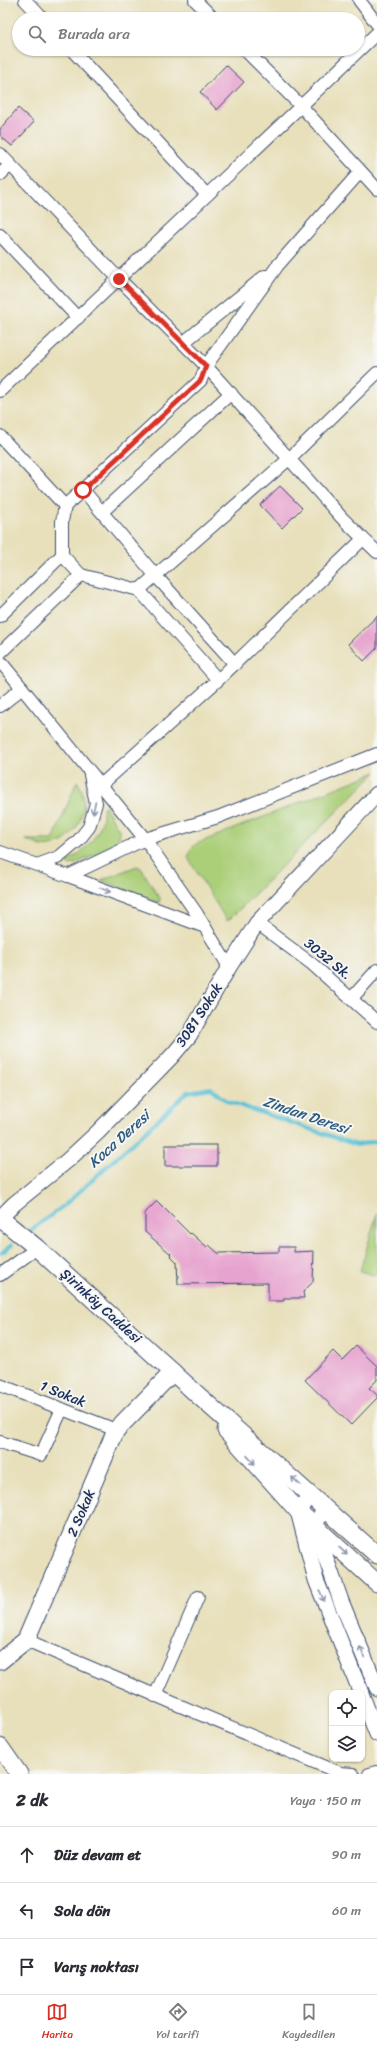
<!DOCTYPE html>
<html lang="tr">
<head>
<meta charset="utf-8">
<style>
	body { margin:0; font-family:Sriracha,sans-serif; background:#f2f2f3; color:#2b2b33 }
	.controls { position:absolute; right:12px; bottom:12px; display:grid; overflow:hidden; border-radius:8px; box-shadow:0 1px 3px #0004 }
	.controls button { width:36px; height:36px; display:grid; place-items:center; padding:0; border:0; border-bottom:1px solid #e1e1e2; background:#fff; color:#2b2b33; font:20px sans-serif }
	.stop { position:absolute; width:12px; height:12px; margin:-9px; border:3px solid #d93025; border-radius:50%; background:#fff }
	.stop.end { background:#d93025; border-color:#fff; box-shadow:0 1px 4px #0008 }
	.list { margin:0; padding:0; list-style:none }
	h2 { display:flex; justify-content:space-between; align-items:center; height:52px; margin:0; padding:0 16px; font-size:17px }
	h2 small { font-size:13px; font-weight:400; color:#7c7c81 }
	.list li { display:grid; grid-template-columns:26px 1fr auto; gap:12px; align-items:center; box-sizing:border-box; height:56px; padding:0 16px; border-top:1px solid #e1e1e2 }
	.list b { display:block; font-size:15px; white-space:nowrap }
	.list em { font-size:13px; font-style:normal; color:#7c7c81 }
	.icon { flex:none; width:22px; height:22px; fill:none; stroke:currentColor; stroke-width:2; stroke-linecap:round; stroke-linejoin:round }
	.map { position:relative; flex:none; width:377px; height:1774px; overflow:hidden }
	.search { position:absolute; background:#fff; box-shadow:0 1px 3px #0004; left:12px; right:12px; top:12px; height:44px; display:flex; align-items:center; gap:10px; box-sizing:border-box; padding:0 14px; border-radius:22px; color:#7c7c81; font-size:15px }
	.sheet { height:220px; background:#fff }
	nav { display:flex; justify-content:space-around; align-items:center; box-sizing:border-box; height:56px; border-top:1px solid #e1e1e2; background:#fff; font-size:11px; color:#7c7c81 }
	nav a { display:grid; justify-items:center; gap:2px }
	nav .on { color:#d93025 }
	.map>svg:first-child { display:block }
	.green { fill:#abcf78; stroke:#637f6b }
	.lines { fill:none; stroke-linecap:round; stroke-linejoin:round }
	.stream { stroke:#5ac1d7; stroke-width:4 }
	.building { fill:#e7a3cf }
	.minor-casing { stroke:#3a4a6c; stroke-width:14 }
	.tertiary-casing { stroke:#3a4a6c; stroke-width:17 }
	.secondary-casing { stroke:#3a4a6c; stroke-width:19 }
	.minor { stroke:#fff; stroke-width:12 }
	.tertiary { stroke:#fff; stroke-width:15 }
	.secondary { stroke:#fff; stroke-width:17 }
	.oneway { stroke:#8d97ae }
	.route { stroke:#d93025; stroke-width:5 }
	.labels { text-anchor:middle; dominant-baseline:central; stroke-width:4; stroke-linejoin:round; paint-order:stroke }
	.street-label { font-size:14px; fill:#1b2f5e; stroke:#f6f6f2 }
	.water-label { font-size:15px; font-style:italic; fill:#2e5b82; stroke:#f6f6f2 }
</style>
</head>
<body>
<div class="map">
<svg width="377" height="1774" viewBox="0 0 377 1774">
	<rect width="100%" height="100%" fill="#f6f6f2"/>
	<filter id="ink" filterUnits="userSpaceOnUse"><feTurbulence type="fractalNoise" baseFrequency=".025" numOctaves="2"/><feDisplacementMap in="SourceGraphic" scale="8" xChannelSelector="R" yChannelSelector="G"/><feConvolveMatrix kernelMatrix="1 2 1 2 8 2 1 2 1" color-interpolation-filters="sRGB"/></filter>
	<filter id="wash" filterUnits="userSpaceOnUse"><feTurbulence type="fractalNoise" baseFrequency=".012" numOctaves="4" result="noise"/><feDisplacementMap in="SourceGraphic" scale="16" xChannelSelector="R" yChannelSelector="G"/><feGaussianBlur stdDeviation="0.9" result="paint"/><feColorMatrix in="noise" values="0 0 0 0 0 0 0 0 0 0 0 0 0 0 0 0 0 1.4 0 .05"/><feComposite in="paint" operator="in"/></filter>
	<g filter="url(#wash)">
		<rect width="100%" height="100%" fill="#e8e0bb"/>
		<g class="green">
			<path d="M376 772 230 919 227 921 188 858 191 849 196 844Z"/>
			<path d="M77 781C93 803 78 842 50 846 43 848 33 843 26 840H53Z"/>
			<path d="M105 806 119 830 120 834 116 845 75 864 68 865 67 862C85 851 106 831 103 807Z"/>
			<path d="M137 866 141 868 160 899 159 903 101 880Z"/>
			<path d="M377 1213V1276L360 1271Z"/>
		</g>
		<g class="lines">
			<g class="stream">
				<path d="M31 1230 66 1204 188 1092 211 1088 227 1101 357 1145 377 1141"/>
				<path d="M1 1253 12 1245"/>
			</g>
		</g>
		<g id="blocks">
			<g class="building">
				<path d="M226 65 244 82 217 110 200 92Z"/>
				<path d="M18 108 34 122 12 146 0 136V129Z"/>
				<path d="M280 486 302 508 282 528 260 505Z"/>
				<path d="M377 616V648L364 661 348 644Z"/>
				<rect x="165" y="1145" width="52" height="21"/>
				<path d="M157 1201 190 1234 191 1233 207 1247 209 1245 218 1253 279 1252V1247H294V1252L314 1251 313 1282 303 1292 304 1298H284V1301H268V1283L178 1284 177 1262 170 1255 171 1254 145 1232V1213Z"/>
				<path d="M356 1346 377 1366V1380L369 1388 377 1395V1398L351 1425 305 1380 333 1351 342 1360Z"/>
			</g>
		</g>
	</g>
	<g filter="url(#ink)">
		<use href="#blocks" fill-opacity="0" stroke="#3a4a6c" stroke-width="1"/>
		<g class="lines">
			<defs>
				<g id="minor">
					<path d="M25 0 43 19"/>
					<path d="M195 0 214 19"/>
					<path d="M359 0 377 24"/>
					<path d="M71 49 207 195"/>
					<path d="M244 49 301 106 377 189"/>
					<path d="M0 154 119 279 206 366 342 518 377 552"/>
					<path d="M0 175 10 165"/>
					<path d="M0 235 78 318"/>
					<path d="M183 343 265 276"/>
					<path d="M0 391 301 106 377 33"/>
					<path d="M0 436 65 506 201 380 206 366 278 265 360 172"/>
					<path d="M83 490 155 575 235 664"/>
					<path d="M102 512 231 393"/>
					<path d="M62 555 81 575"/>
					<path d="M139 590 290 458 377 373"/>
					<path d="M0 616 62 555V521L65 506"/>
					<path d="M0 653 81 575 139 590 218 680 101 785"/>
					<path d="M0 661 145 839 197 914 229 967"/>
					<path d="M218 680 363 539"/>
					<path d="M0 706 22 688"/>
					<path d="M0 852 68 876 145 839 218 817 377 754"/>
					<path d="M37 865 59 857 78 841 89 827 96 803 90 775"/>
					<path d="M68 876 205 927"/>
					<path d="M257 923 312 964 377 1022"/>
					<path d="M352 998 377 970"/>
					<path d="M0 1275 37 1248"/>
					<path d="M0 1385 116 1430"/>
					<path d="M0 1442 41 1455 62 1409"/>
					<path d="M26 1640 171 1702 340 1773 353 1774"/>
					<path d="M155 1696 198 1597"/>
					<path d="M369 1774 377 1772"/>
				</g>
				<g id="tertiary">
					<path d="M0 1218 14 1204 68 1160 98 1132 172 1056 189 1036 229 967 257 923 377 794"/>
					<path d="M310 1495 298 1511 316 1580 361 1693"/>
					<path d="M326 1509 314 1524 341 1601 377 1688"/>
					<path d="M362 1696 377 1734"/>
				</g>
				<g id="secondary">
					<path d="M0 1218 37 1248 200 1397 377 1555"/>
					<path d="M226 1430 298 1511 377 1583"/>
					<path d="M0 1661 26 1640 116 1430 173 1372"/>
					<path d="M0 1747 19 1774"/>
				</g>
			</defs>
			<use href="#minor" class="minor-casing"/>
			<use href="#tertiary" class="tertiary-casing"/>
			<use href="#secondary" class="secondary-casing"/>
			<use href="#minor" class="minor"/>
			<use href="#tertiary" class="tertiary"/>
			<use href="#secondary" class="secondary"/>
		</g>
		<defs><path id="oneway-shaft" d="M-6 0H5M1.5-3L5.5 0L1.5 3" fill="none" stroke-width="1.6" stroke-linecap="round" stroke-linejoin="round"/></defs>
		<g class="oneway">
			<use href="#oneway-shaft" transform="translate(94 808) rotate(103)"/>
			<use href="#oneway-shaft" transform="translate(105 890) rotate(21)"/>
			<use href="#oneway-shaft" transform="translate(251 1460) rotate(47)"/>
			<use href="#oneway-shaft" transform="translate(296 1481) rotate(-138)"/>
			<use href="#oneway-shaft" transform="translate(343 1551) rotate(43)"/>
			<use href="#oneway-shaft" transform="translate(322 1596) rotate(68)"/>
			<use href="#oneway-shaft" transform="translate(362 1652) rotate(-113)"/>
		</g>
	</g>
	<g class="lines" filter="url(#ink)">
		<path class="route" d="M83 490 201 380 206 366 119 279"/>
	</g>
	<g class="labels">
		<g class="street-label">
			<text transform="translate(328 959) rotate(39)">3032 Sk.</text>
			<text transform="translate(199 1015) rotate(-57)">3081 Sokak</text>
			<text transform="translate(101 1306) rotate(42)">Şirinköy Caddesi</text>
			<text transform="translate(63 1394) rotate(22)">1 Sokak</text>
			<text transform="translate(81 1513) rotate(-67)">2 Sokak</text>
		</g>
		<g class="water-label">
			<text transform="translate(306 1115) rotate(19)">Zindan Deresi</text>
			<text transform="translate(119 1139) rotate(-42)">Koca Deresi</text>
		</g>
	</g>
</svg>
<div class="controls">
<button><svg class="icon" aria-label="locate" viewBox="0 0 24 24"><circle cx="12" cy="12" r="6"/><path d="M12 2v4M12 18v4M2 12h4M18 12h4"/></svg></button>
<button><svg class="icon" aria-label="layers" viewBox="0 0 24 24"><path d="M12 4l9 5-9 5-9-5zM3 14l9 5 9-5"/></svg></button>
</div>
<div class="stop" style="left:83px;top:490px"></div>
<div class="stop end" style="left:119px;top:279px"></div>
<div class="search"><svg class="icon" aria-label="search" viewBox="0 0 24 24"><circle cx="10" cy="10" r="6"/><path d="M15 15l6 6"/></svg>Burada ara</div>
</div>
<section class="sheet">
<h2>2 dk<small>Yaya · 150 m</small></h2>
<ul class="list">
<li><svg class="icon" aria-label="ahead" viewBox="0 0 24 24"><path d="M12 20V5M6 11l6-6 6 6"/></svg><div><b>Düz devam et</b></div><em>90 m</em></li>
<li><svg class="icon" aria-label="left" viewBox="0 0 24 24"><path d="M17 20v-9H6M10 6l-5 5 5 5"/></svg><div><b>Sola dön</b></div><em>60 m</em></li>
<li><svg class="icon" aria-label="arrive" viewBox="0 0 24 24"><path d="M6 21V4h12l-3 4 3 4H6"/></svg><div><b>Varış noktası</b></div></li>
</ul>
</section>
<nav>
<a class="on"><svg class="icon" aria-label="map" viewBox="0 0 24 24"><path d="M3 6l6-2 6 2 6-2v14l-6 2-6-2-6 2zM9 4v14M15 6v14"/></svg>Harita</a>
<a><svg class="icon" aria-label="directions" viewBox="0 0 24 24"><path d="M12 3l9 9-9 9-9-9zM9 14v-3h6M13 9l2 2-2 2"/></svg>Yol tarifi</a>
<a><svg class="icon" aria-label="saved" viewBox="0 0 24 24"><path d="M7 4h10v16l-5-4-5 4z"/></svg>Kaydedilen</a>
</nav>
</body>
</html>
